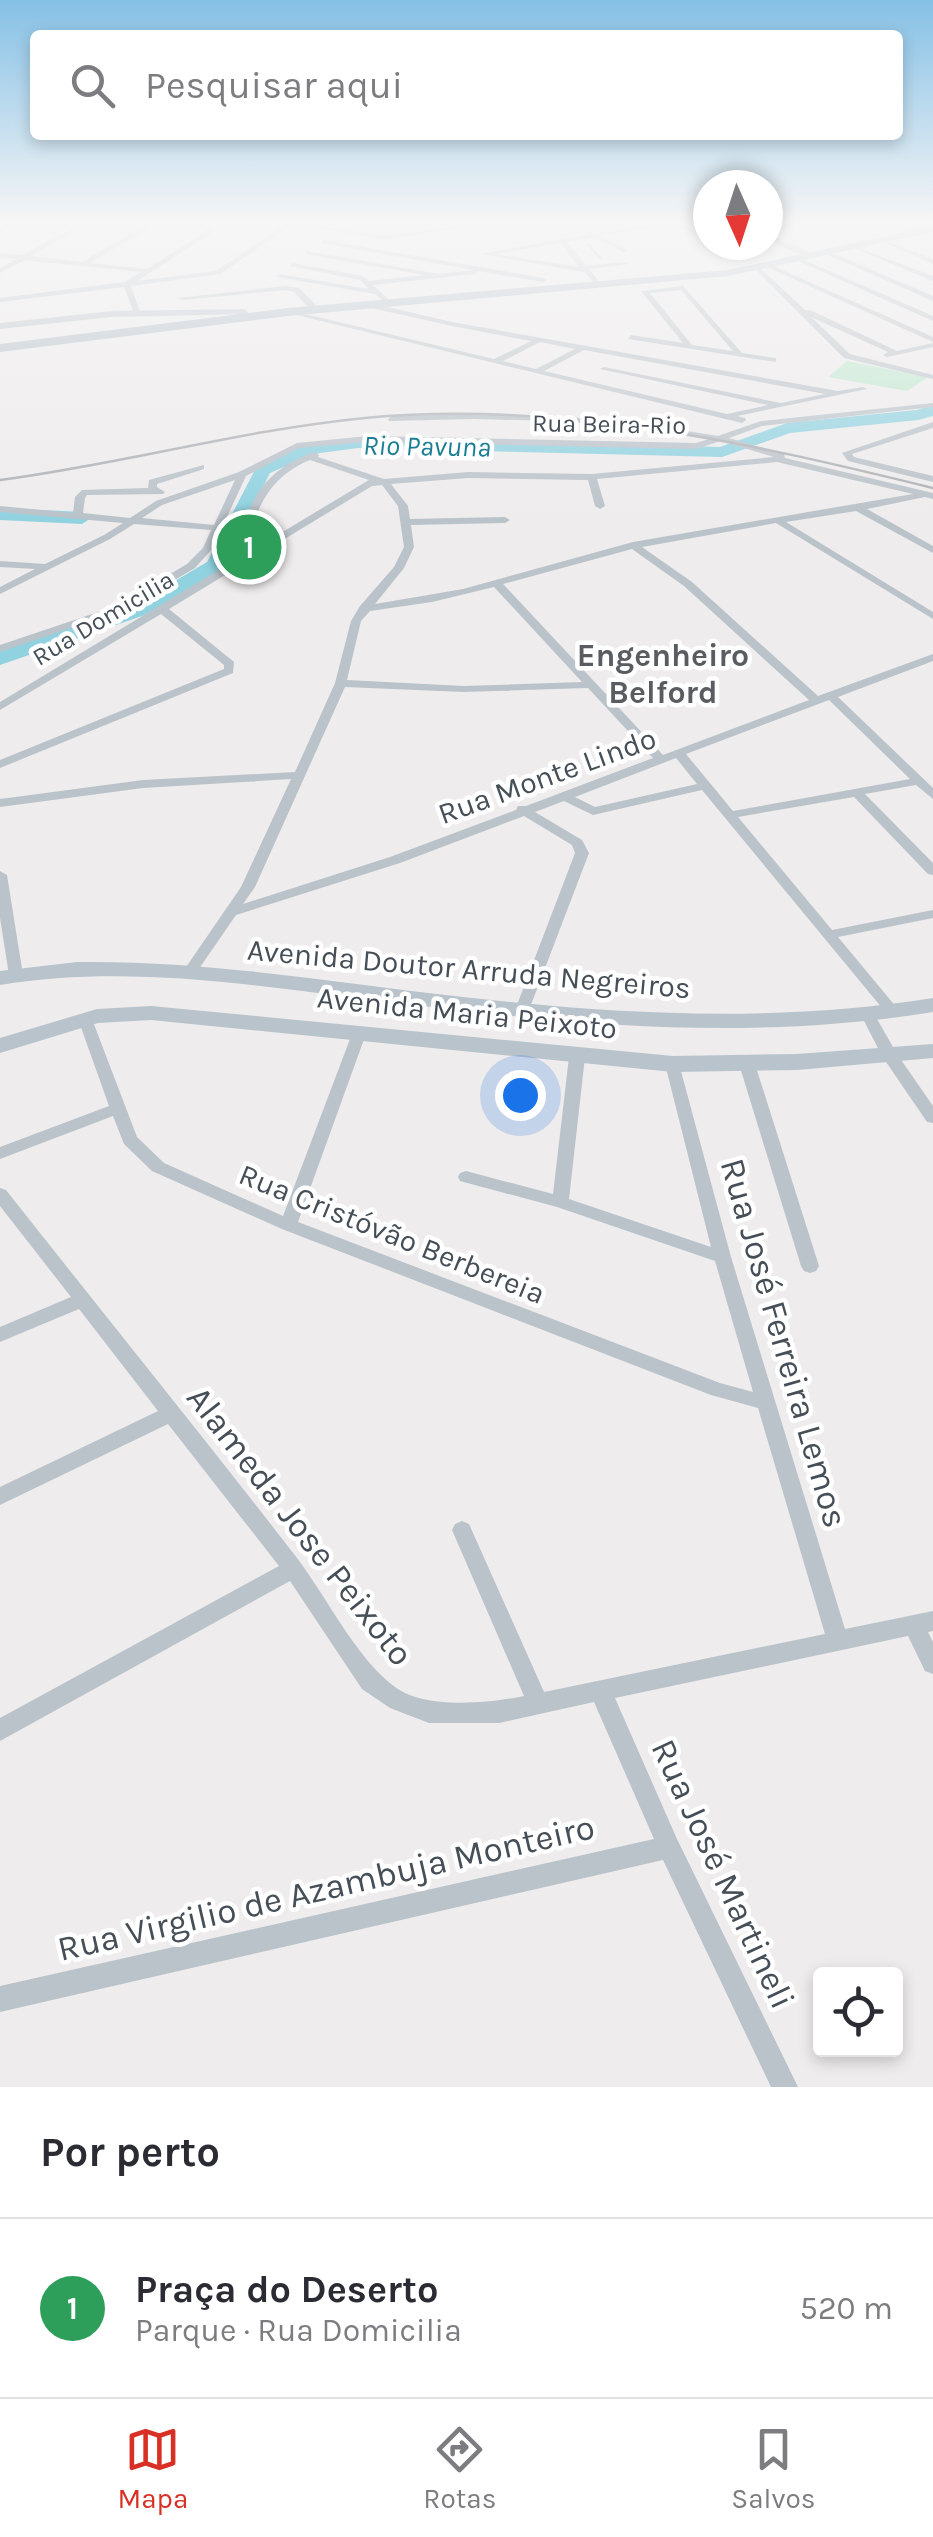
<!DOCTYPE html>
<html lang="pt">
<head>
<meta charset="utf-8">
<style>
	body { margin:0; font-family:Karla,sans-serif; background:#f2f2f3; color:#2b2b33 }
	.controls { position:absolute; right:30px; bottom:30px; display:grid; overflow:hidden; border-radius:10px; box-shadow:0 5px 15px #0003 }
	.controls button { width:90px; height:90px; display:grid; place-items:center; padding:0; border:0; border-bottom:2px solid #e1e1e2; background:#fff; color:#2b2b33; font:50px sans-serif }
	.compass { position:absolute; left:693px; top:170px; width:90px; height:90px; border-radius:50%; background:#fff; box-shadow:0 5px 15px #0003; rotate:177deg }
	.you { position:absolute; left:520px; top:1095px; width:35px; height:35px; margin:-25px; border:8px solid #fff; border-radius:50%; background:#1a73e8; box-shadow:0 0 0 15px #1a73e833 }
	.badge { display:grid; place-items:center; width:65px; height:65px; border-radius:50%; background:#d93025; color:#fff; font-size:32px; font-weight:700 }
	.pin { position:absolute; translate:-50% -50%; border:5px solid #fff; box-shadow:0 2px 10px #0006 }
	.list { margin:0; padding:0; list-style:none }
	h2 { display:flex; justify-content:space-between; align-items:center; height:130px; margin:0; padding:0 40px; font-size:42px }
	h2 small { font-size:32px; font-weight:400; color:#7c7c81 }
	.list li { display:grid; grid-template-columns:65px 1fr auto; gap:30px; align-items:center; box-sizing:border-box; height:180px; padding:0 40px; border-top:2px solid #e1e1e2 }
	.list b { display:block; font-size:38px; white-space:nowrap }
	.list p { margin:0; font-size:32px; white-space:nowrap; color:#7c7c81 }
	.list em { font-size:32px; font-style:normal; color:#7c7c81 }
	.icon { flex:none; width:55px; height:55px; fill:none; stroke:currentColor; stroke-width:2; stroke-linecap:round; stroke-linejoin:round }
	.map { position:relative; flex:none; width:933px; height:2087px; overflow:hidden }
	.search { position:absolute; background:#fff; box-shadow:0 5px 15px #0003; left:30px; right:30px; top:30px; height:110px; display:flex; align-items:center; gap:25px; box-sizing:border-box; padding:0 35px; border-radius:10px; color:#7c7c81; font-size:38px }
	.sheet { height:310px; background:#fff }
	nav { display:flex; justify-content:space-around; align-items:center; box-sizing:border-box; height:140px; border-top:2px solid #e1e1e2; background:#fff; font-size:28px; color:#7c7c81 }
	nav a { display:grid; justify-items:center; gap:5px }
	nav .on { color:#d93025 }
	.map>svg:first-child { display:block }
	.green { fill:#bee8cd }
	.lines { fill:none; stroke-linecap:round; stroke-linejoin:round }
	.river { fill:#90d2e0; fill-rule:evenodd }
	.minor { fill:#bbc3ca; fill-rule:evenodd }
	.tertiary { fill:#bbc3ca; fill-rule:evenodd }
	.secondary { fill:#b9c3cc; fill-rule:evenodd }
	.primary { fill:#aebcc8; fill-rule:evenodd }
	.rail { stroke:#afb1b5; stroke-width:2.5 }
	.labels { text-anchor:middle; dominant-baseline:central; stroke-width:9; stroke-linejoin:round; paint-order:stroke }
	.far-street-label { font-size:25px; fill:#464f57; stroke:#fff }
	.far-water-label { font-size:28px; font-style:italic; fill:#1c7e94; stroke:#fff }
	.street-label { font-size:30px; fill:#464f57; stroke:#fff }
	.far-district-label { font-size:32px; font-weight:bold; fill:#595c60; stroke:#fff }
	.near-street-label { font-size:35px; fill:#464f57; stroke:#fff }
</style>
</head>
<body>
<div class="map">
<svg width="933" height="2087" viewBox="0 0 933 2087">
	<rect width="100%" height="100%" fill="#eeecec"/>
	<path class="green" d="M847 361 928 377 907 391 828 377Z"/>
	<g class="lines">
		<g class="river">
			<path d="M933 405V416L918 420 790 433 722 457 358 448 313 454 270 473 222 570 145 615 0 665V651L131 607 207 562 257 466 303 445 358 438 720 447 787 423 916 410Z"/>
			<path d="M0 508 82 512 91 518 82 524 0 520Z"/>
		</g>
		<g class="minor">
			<path d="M6 225H15L0 233V228Z"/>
			<path d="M77 225H85L31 256 82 262 145 225H153L90 263 147 269 205 232 190 225H200L213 232 137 281 216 271 284 225H292L220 274 131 286 141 315 134 313 124 287 0 302V298L125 282 141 272 25 260 0 273V268L17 259 0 257V253L23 255Z"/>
			<path d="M298 225C327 225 356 235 385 235 416 235 447 225 479 225L385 239Z"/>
			<path d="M648 225H668L606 235 603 233Z"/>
			<path d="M676 225H685L692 230 687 231Z"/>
			<path d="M703 225H708V228Z"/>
			<path d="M783 225 782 226 768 230V226Z"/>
			<path d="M595 233 628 251 623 252 594 237 567 242 586 266 626 262 629 264 589 269 598 280 594 282 584 272 481 254ZM561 243 579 267 495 254Z"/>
			<path d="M881 239 933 259V264L881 241Z"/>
			<path d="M323 240 543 278 547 280 543 282 478 271 475 274 373 285 389 300 385 302 375 294 277 277 279 274 369 289 360 280 290 266 292 263 362 276 369 281 424 275 305 254 307 251 439 274 474 270 321 243Z"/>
			<path d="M586 244H590L603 259H599Z"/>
			<path d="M854 246 933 276V281L854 248Z"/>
			<path d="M828 251 933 296V301L826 254Z"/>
			<path d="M798 259H802L933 316V321L798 261Z"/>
			<path d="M769 264 933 337V342L767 267Z"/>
			<path d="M756 268H760L805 310H810L897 351 933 343V347L887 357 883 355 888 352 811 317 850 354 933 375V379L844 358 756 270Z"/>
			<path d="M286 286 299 288 315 304V308H309L294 292 286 290 182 300 178 298Z"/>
			<path d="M683 286 742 353 776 358V362L628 339 631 335 683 343 641 291ZM681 290 733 351 692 345 650 293Z"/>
			<path d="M366 302 452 322 838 391 863 387 867 389 737 416 745 418 746 420 742 423 284 312 288 310 494 359 531 341 452 326 363 306ZM540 342 575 349 536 369 503 361ZM584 350 825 394 781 403 604 367 600 369 768 405 727 414 544 371Z"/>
			<path d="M933 403V407L762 426 729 438 784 454 785 458 933 493V499L925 497 867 509 933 546V553L856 511 786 522 933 612V619L776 523 642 547 692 582 818 696 933 654V661L838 697 933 788V799L916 785 865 794 933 863V875L928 874 854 797 738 817 832 930 933 910V918L838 937 897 1008 899 1011 897 1014H887L702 790 593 815 564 801 535 812 582 840 589 853 529 1010 522 1015 515 1010 575 853 572 845 524 816 400 863 236 915 194 976 189 977 182 973 241 887 291 779 143 788 0 807V799L143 780 295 772 335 683 351 621 360 606 394 567 404 547 398 506 382 485 372 486 169 609 234 662 233 673 0 768V760L224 669V665L161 614 0 710V702L235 560C245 507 260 470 315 452L319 455 318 457 384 479 468 472 592 474 774 457 720 441 697 449 368 442 299 448 246 476 212 549 195 568 124 610 0 652V645L116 606 187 564 203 548 211 530 134 524 110 539 0 594V587L35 569 0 567V561L45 564 104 535 123 523 0 512V506L73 513 75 497 82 490 148 488 149 480 204 465V469L157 484V487L165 492 163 494 87 495 85 498 83 513 130 518 156 501 239 472 297 443 368 436 696 443 709 439 637 428 556 421 474 419 389 421 388 419 392 416 474 414 556 416 637 423 718 436 761 421ZM310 460 369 480 246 554C254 511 268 477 310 460ZM777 462 913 494 633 542 463 589 375 604 404 568 414 547 411 525 505 523 510 520 505 517 410 519 408 506 391 484 468 478 588 480 595 506 600 509 605 506 597 479ZM235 480 214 525 142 518 162 505ZM632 549 684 586 809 700 663 755 503 584ZM494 587 582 682 464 686 347 680 361 621 370 611 432 602ZM345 687 464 692 588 688 653 758 526 806H518L516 810 390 857 243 904 255 887ZM829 700 910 779 733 811 686 754ZM676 758 697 784 595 807 575 797Z"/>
			<path d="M933 422V428L852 454 854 457 933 476V482L848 461 842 453Z"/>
			<path d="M0 871 7 875 23 975 16 979 9 975 0 918Z"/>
			<path d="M868 1010 873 1012 897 1054 933 1106V1123L927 1122 882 1056 861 1015Z"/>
			<path d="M85 1014 92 1019 137 1137 164 1163 283 1216 353 1031 355 1028H365L367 1031 298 1222 720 1383 753 1392 715 1261 557 1207 460 1181 458 1177 460 1173 466 1171 553 1194 569 1057 572 1053H582L585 1057 569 1199 711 1247 665 1064 673 1059 678 1060 731 1257 845 1629 933 1611V1631L928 1632 933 1642V1674L925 1671 908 1636 615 1698 677 1839 798 2087H771L663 1860 0 2012V1986L654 1839 594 1702 499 1723H429L390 1708 362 1689 290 1581 0 1741V1718L279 1566 168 1424 0 1505V1487L158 1411 79 1309 0 1342V1327L71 1297 0 1206V1188L6 1190C103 1313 201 1434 297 1558 327 1597 363 1672 405 1693 436 1708 491 1703 524 1696L452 1530 455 1524 462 1521 469 1524 544 1692 825 1634 758 1408 711 1395 282 1229 152 1171 124 1144 113 1116 0 1159V1147L109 1106 78 1019Z"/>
			<path d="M747 1059 755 1064 819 1266 816 1271 810 1273 804 1271 801 1266 739 1064Z"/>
		</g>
		<path class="tertiary" d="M768 234 809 252 810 254 803 256 768 240Z"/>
		<g class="secondary">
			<path d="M245 309 249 314 112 317 0 329V323L112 311Z"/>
			<path d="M77 962C207 960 335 983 463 997 621 1015 776 1023 933 998V1012C752 1041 587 1026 406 1004 271 988 135 963 0 985V971Z"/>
			<path d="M151 1006 673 1056 797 1054 933 1044V1058L797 1070 673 1072 151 1020 98 1023 0 1053V1038L97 1009Z"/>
		</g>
		<path class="primary" d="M933 226V232L728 276 288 316 0 352V344L288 308 728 270Z"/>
		<path class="rail" d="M0 480C122 464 242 430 365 418 559 400 746 442 933 488"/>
	</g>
	<linearGradient id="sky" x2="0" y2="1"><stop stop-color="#85c0e5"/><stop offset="0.43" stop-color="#f7f6f6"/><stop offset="1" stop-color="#f7f6f6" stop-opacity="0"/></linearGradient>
	<rect width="933" height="518" fill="url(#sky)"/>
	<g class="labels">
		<g class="far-street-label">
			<text transform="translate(609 424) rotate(1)">Rua Beira-Rio</text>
			<text transform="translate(103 618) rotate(-31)">Rua Domicilia</text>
		</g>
		<g class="far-water-label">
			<text transform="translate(427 446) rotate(1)">Rio Pavuna</text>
		</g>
		<g class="street-label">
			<text transform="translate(547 776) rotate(-20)">Rua Monte Lindo</text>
			<text transform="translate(469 969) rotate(5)">Avenida Doutor Arruda Negreiros</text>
			<text transform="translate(467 1013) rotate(6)">Avenida Maria Peixoto</text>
			<text transform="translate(392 1234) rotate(22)">Rua Cristóvão Berbereia</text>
		</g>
		<g class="far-district-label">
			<text x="663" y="655">Engenheiro<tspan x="663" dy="37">Belford</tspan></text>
		</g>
		<g class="near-street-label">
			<text transform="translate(784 1343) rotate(74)">Rua José Ferreira Lemos</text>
			<text transform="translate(300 1526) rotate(52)">Alameda Jose Peixoto</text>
			<text transform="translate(723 1874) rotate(65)">Rua José Martineli</text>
			<text transform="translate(326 1888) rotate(-13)">Rua Virgilio de Azambuja Monteiro</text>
		</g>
	</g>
</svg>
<div class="controls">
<button><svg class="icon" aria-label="locate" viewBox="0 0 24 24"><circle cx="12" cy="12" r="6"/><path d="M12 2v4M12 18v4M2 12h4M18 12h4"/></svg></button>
</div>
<svg class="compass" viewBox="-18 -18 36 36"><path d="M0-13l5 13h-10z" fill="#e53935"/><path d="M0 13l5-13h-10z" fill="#7c7c81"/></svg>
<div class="you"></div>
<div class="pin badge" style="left:249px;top:547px;background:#2e9e5b">1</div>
<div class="search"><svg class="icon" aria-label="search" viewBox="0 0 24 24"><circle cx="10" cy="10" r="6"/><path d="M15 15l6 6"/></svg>Pesquisar aqui</div>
</div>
<section class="sheet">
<h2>Por perto<small></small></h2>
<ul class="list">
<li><span class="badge" style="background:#2e9e5b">1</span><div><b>Praça do Deserto</b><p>Parque · Rua Domicilia</p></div><em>520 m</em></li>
</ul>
</section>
<nav>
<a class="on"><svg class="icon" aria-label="map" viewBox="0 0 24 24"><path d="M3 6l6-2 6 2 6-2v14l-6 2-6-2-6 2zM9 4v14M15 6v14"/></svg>Mapa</a>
<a><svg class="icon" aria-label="directions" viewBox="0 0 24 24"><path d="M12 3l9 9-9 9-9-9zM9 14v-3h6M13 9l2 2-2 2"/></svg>Rotas</a>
<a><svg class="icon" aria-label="saved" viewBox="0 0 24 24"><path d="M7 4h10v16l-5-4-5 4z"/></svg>Salvos</a>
</nav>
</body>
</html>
